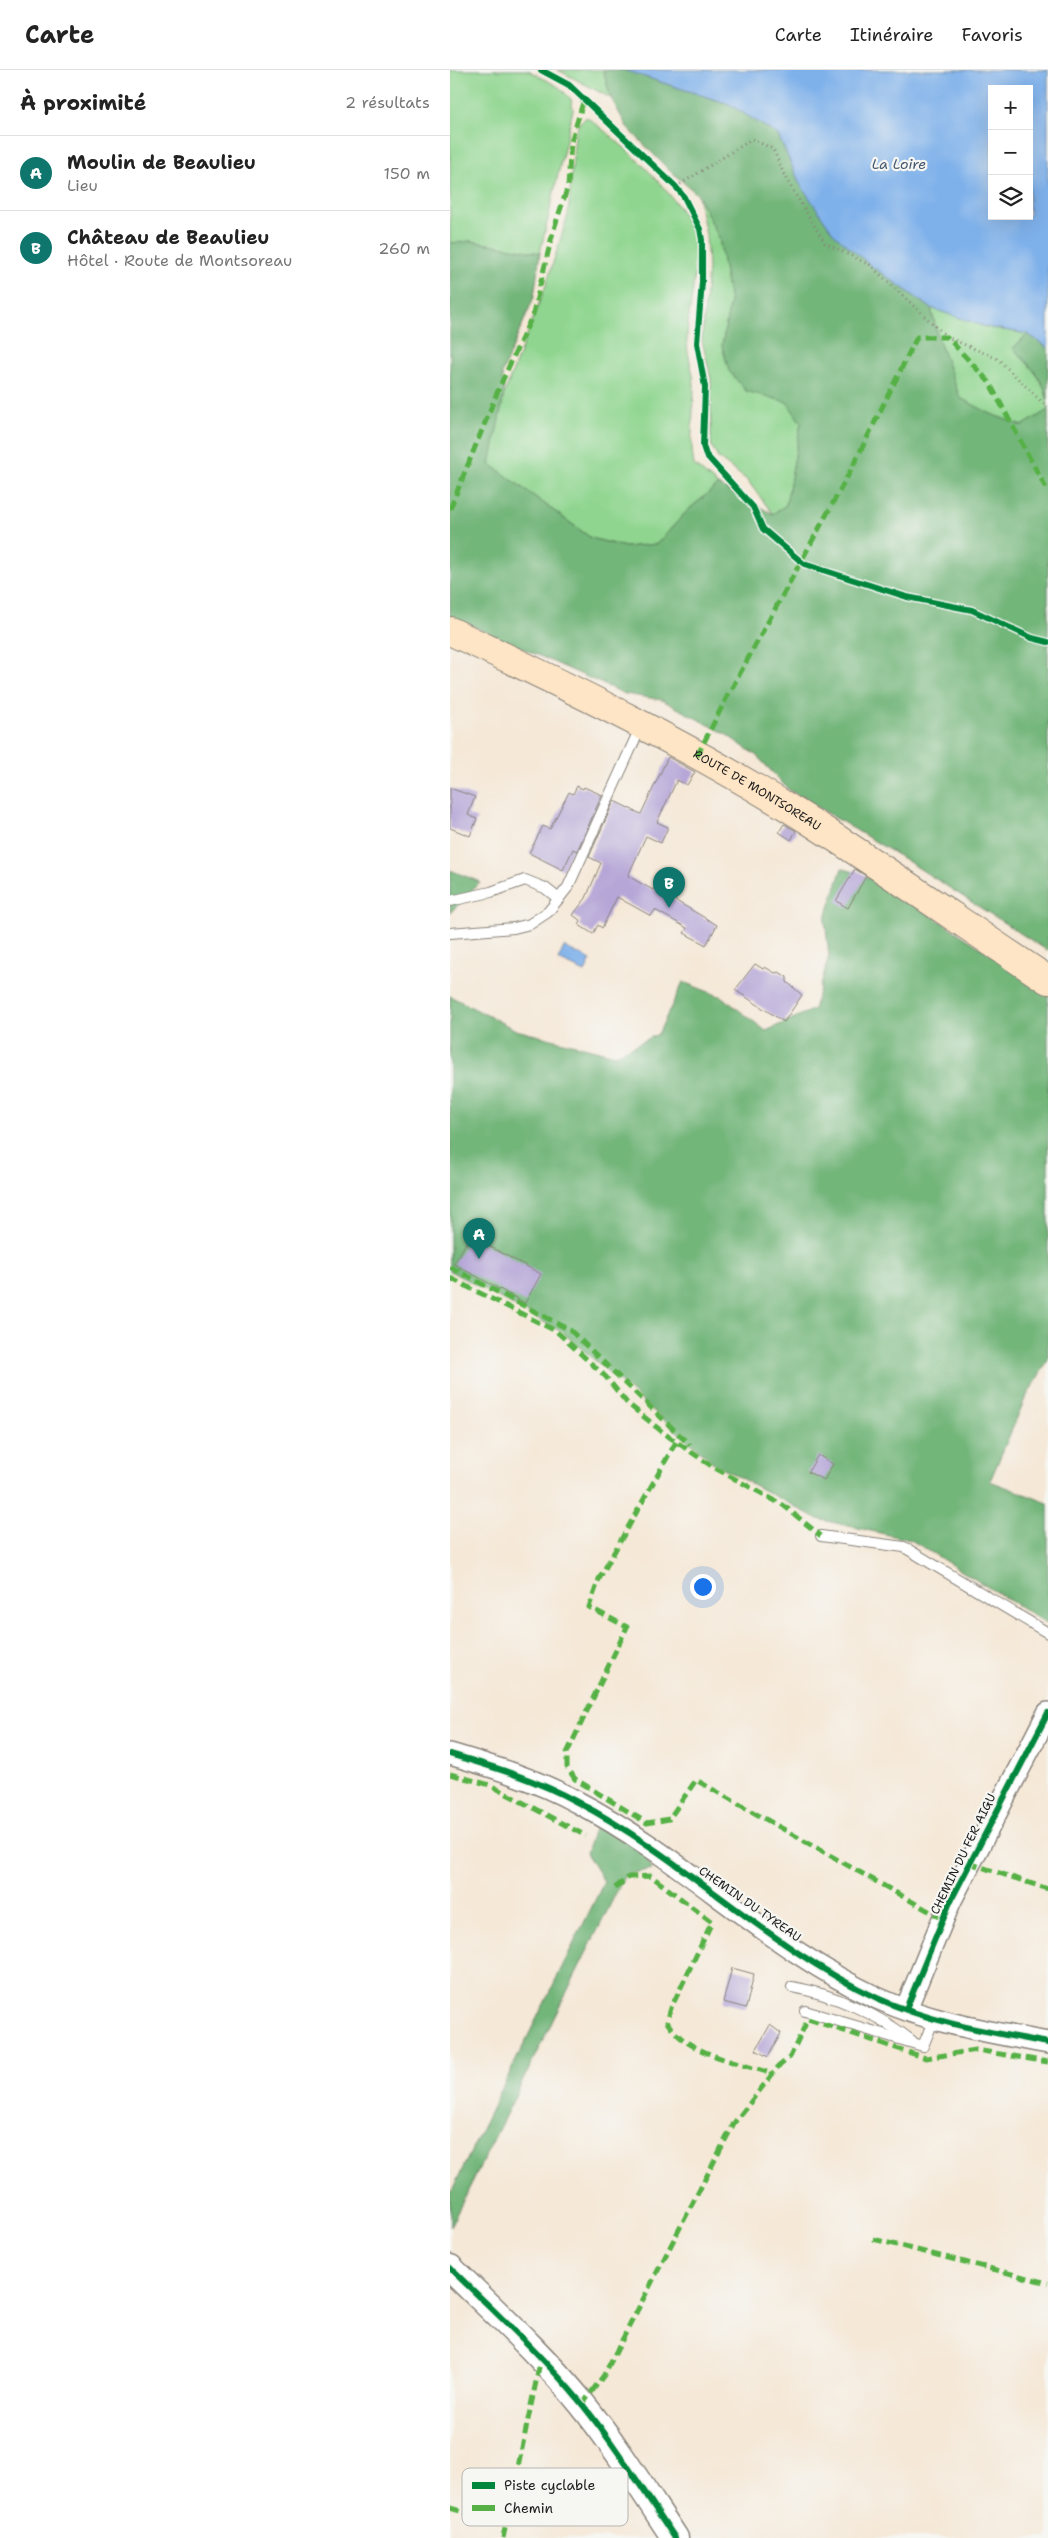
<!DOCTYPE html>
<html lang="fr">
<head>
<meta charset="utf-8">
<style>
	body { margin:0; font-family:"Shantell Sans",sans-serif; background:#f2f2f2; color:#222 }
	.controls { position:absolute; right:15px; top:15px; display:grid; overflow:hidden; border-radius:0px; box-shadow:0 5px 20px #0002 }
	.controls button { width:45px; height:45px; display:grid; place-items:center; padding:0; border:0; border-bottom:1px solid #e0e0e0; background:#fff; color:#222; font:25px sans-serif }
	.you { position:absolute; left:252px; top:1516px; width:18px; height:18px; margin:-12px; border:4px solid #fff; border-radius:50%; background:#1a73e8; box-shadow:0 0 0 8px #1a73e833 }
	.badge { display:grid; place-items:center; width:32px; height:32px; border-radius:50%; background:#0f766e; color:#fff; font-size:16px; font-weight:700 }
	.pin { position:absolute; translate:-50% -41px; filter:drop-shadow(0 1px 2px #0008) }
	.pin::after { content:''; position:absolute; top:26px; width:18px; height:15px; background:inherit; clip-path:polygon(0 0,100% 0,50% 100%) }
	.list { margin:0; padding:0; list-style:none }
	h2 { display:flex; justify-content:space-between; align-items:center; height:65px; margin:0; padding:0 20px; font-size:21px }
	h2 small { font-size:16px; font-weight:400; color:#767676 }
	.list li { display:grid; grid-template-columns:32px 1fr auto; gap:15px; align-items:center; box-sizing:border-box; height:75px; padding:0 20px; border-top:1px solid #e0e0e0 }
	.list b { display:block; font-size:19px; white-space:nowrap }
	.list p { margin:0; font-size:16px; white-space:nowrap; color:#767676 }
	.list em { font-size:16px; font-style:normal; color:#767676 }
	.icon { flex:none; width:28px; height:28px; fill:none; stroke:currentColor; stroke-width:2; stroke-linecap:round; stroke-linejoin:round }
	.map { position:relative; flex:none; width:598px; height:2468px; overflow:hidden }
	header { display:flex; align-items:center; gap:30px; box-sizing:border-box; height:70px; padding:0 25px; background:#fff; border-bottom:1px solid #e0e0e0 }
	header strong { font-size:24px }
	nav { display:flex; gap:28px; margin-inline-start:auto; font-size:18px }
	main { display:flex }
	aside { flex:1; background:#fff }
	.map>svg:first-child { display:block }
	.green { fill:#8fd58f; stroke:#567856 }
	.forest { fill:#73b67a; stroke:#48694b }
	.water { fill:#7eb0ea; stroke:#4d6683; fill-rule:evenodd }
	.building { fill:#b5a6d7 }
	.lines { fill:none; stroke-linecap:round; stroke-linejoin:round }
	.service-casing { stroke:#88827a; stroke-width:12 }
	.minor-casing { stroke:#88827a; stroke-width:24 }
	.tertiary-casing { stroke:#88827a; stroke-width:29 }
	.secondary-casing { stroke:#88827a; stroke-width:30 }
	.path { stroke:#88827a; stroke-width:3; stroke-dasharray:1 4; stroke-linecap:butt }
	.service { stroke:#fff; stroke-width:10 }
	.minor { stroke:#fff; stroke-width:21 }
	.tertiary { stroke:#fff; stroke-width:26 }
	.secondary { stroke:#fde5c5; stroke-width:28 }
	.quiet { stroke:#55b145; stroke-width:5; stroke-dasharray:10 5; stroke-linecap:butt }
	.cycleway-casing { stroke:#f6f6f2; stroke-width:9 }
	.cycleway { stroke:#00873e; stroke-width:6 }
	.labels { text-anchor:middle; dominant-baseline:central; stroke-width:4.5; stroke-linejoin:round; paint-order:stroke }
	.street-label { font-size:12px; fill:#1c1c1c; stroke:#f6f6f2 }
	.water-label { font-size:14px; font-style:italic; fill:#43576e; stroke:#f6f6f2 }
	.key { fill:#f6f6f2; stroke:#b5b5b2; stroke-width:1 }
	.key-label { font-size:14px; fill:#1c1c1c }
</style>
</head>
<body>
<header>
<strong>Carte</strong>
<nav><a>Carte</a><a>Itinéraire</a><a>Favoris</a></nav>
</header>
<main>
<aside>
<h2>À proximité<small>2 résultats</small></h2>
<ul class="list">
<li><span class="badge">A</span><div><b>Moulin de Beaulieu</b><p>Lieu</p></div><em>150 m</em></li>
<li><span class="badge">B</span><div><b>Château de Beaulieu</b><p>Hôtel · Route de Montsoreau</p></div><em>260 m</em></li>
</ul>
</aside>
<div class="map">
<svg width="598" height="2468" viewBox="0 0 598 2468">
	<rect width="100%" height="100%" fill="#f6f6f2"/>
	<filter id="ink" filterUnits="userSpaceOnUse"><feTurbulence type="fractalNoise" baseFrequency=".02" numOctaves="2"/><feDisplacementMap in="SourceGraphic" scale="10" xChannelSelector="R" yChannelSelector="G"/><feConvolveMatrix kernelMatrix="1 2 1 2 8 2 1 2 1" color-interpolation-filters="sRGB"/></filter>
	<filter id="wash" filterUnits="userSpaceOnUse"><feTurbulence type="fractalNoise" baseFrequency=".0096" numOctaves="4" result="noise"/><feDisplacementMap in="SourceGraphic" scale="20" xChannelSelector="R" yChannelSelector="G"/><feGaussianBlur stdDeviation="1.12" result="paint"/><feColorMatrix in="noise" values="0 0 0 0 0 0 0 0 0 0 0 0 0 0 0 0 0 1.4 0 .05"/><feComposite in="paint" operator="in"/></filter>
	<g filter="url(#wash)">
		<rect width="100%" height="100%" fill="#f5e8d7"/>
		<g class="green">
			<path d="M0 0H78L109 17 121 29 123 40 90 183 21 171 0 173Z"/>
			<path d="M108 0H153L161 28Z"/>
			<path d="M137 47C170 72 235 128 244 169 250 194 238 239 237 267 236 284 244 300 244 316 244 343 239 369 244 395L268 415 238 440 207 474 175 477 141 468 40 394 54 324 96 215 118 145 125 65 129 53Z"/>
			<path d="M248 125 269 168 280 232 272 276 296 321 338 332 351 353 336 435 323 444 297 410 268 388 261 375V309L252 270 258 198 256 165Z"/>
			<path d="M481 238 536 257 578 264 563 278C581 297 598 312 598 340L572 356 541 344 510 328 488 268Z"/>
		</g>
		<g class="forest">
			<path d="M153 0H173L279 34 328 65 350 114 420 195 481 238 488 268 510 328 541 344 572 356 598 340V881L456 790 339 720 307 686 274 663 212 630 175 624 0 546V173L21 171 90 183 84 227 52 303 54 324 40 394 141 468 175 477 207 474 238 440 268 415 323 444 336 435 351 353 337 332 296 321 279 301 272 276 280 232 269 168 248 125 219 100 177 57 161 28Z"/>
			<path d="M578 264 598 278V329C593 307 577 293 563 278Z"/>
			<path d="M392 798 429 811 598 922V1290L575 1329 540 1411 598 1433V1554L461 1470 368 1449 266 1395 112 1262 0 1201V926L66 960 165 985 208 964 233 912 272 927 316 961 364 939 379 886 375 850Z"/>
			<path d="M0 800 30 812 0 843Z"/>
			<path d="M145 1756C165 1765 196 1776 201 1799L175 1805 0 2157V2124L154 1812 136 1783Z"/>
		</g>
		<g class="water">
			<path d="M173 0H598V278L578 264 536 257 481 238 420 195 383 163 350 114 328 65 279 34ZM542 19H579V146H542Z"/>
			<path d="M114 877 141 890 135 902 108 890Z"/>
		</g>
		<g id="blocks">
			<g class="building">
				<path d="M218 687 245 702 237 715 227 710 207 752 218 757 211 773 196 766 178 806 203 820 204 818 267 855 256 875 234 863 237 858 205 840 201 846 167 827 152 858 148 855 143 864 129 855 131 851 123 845 136 828 151 793 139 787 164 731 191 744Z"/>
				<path d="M127 716 133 719 134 717 152 725 127 781 123 779 113 800 79 783 93 756 100 759 119 722 123 724Z"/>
				<path d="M0 718 25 727 18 745 27 749 20 766 0 758Z"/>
				<path d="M334 754 346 761 341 770 329 762Z"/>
				<path d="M405 799 416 806 398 838 386 831Z"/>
				<path d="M305 894 313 899 315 897 325 903 329 902 337 907V912L352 925 334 952 285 920Z"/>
				<path d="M20 1166 91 1204 75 1233 4 1194Z"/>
				<path d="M368 1385 383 1394 374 1410 358 1402Z"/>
				<path d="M282 1898 304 1904 296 1938 273 1932Z"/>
				<path d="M320 1955 331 1963 318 1987 306 1980Z"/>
			</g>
		</g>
	</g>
	<g filter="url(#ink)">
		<use href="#blocks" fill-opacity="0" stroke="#88827a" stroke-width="1"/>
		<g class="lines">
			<defs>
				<g id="service">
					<path d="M0 831 41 822 75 810 95 818 109 829"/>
					<path d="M0 863 64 858 80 854 98 842 118 817 191 656"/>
					<path d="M371 1466 454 1477 598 1563"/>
					<path d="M342 1917C383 1924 430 1945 462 1971"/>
					<path d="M355 1941 473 1976 484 1949"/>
				</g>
				<g id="minor">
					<path d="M0 1684C44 1697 87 1710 127 1732 233 1787 318 1877 427 1928 481 1953 540 1962 598 1973"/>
					<path d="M456 1939 500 1832 598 1643"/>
				</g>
				<path id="tertiary" d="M0 2198C45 2242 92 2285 132 2334 166 2376 195 2423 225 2468"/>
				<g id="secondary">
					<path id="s1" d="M0 561C122 618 244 678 358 750 439 802 518 857 598 910"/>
				</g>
			</defs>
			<use href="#service" class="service-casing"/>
			<use href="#minor" class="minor-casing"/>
			<use href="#tertiary" class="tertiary-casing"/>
			<use href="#secondary" class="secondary-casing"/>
			<path class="path" d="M226 117 302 69 323 79 335 107 375 173 420 195 497 267 548 289 598 338"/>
			<use href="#service" class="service"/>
			<use href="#minor" class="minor"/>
			<use href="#tertiary" class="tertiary"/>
			<use href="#secondary" class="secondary"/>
			<g class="quiet">
				<path d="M0 439 49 318 83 244 103 162 118 116 121 72 134 29"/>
				<path d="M247 686 277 627 402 398 467 267H497L539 312 598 422"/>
				<path d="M0 1197 120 1260 240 1375"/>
				<path d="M0 1208 106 1261 156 1307 177 1333 215 1364 263 1397 333 1435 371 1466"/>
				<path d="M226 1372 149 1509 139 1537 177 1557 117 1683V1697L125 1709 197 1753 219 1749 246 1710 493 1849"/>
				<path d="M0 1704 40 1715 136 1766"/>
				<path d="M519 1793 598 1819"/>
				<path d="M165 1818 179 1807 201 1806 262 1852 221 1938 217 1952C236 1984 290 1993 323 2004"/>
				<path d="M423 2169 598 2213"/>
				<path d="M132 2335 154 2305 284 2053 328 1997 340 1987 358 1949 476 1988 526 1980 598 1992"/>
				<path d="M0 2438 56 2454"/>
				<path d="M53 2468 91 2288"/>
			</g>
			<defs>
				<g id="cycleway">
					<path d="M91 0 119 15 226 117 234 127 250 159 252 170V212L247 273 255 317 253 376 256 385 303 437 313 459 354 494 457 527 522 540 582 568 598 572"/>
					<path d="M0 1684C44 1697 87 1710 127 1732 233 1787 318 1877 427 1928 481 1953 540 1962 598 1973"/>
					<path d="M456 1939 500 1832 598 1643"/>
					<path d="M0 2198C45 2242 92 2285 132 2334 166 2376 195 2423 225 2468"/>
				</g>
			</defs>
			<use href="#cycleway" class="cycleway-casing"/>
			<use href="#cycleway" class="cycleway"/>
		</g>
	</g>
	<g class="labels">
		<g class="street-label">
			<text stroke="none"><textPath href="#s1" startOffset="346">ROUTE DE MONTSOREAU</textPath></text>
			<text transform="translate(513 1784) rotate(-64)">CHEMIN DU FER AIGU</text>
			<text transform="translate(300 1834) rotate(35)">CHEMIN DU TYREAU</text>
		</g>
		<g class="water-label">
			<text x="449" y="94">La Loire</text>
		</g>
	</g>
	<rect x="12" y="2398" width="166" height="58" rx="8" class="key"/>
	<rect x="22" y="2412" width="23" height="7" fill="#00873e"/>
	<rect x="22" y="2435" width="23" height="6" fill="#55b145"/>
	<g class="key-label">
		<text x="54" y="2420">Piste cyclable</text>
		<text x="54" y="2443">Chemin</text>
	</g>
</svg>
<div class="controls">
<button>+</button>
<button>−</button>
<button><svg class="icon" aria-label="layers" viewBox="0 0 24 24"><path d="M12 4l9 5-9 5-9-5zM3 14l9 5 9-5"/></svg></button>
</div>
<div class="you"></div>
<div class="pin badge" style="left:29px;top:1189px">A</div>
<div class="pin badge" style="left:219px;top:838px">B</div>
</div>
</main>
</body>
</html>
